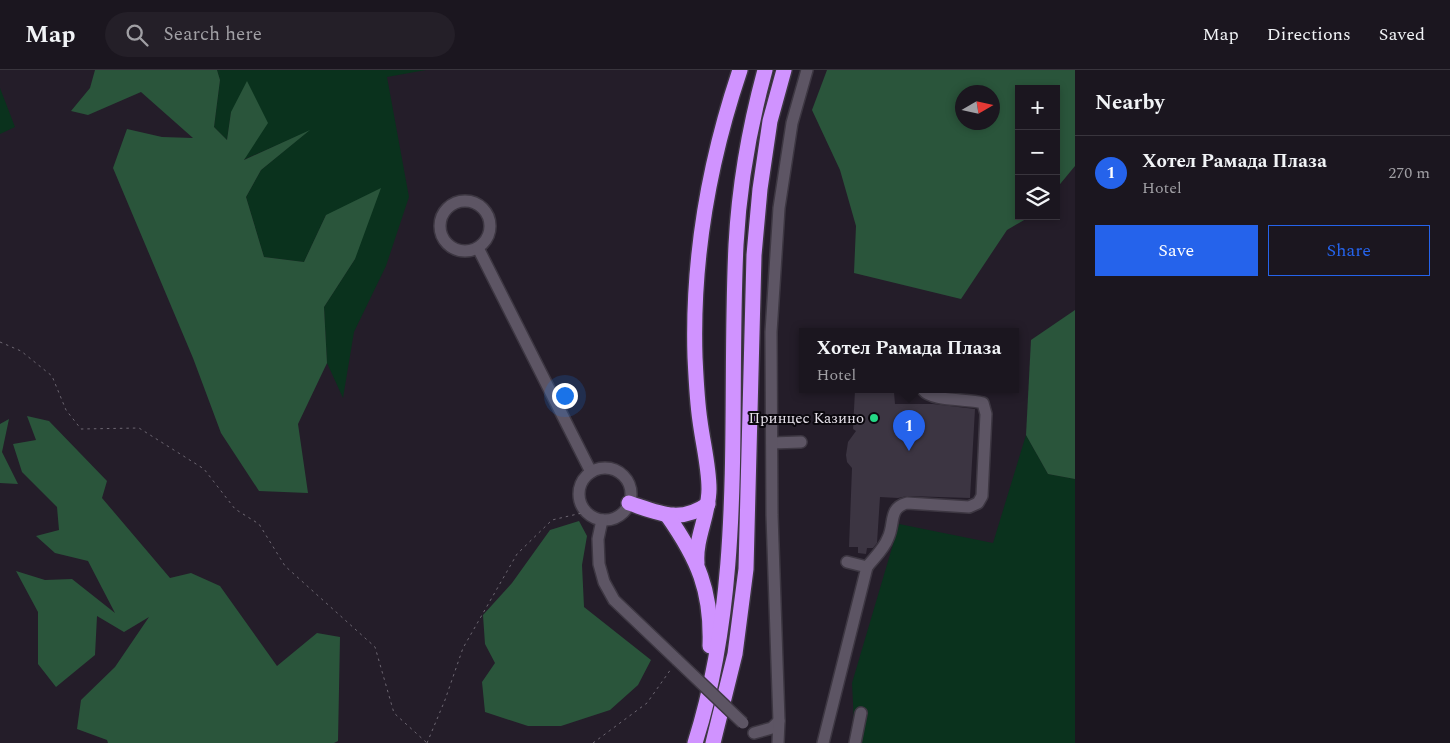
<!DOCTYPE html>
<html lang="en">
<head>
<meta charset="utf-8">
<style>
	body { margin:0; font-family:Spectral,serif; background:#241f28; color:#f1f3f6 }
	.controls { position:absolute; right:15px; top:15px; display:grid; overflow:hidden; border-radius:0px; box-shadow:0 2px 8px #0003 }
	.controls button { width:45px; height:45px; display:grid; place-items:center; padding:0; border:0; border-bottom:1px solid #39353d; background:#1b161f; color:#f1f3f6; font:25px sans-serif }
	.compass { position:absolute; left:955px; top:15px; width:45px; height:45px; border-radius:50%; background:#1b161f; box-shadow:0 2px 8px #0003; rotate:81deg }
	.you { position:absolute; left:564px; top:325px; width:18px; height:18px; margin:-12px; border:4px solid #fff; border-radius:50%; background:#1a73e8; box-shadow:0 0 0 8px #1a73e833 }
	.badge { display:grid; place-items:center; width:32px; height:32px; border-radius:50%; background:#2563eb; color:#fff; font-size:16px; font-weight:700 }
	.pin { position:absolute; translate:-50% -41px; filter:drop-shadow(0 1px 2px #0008) }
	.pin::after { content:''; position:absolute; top:26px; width:18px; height:15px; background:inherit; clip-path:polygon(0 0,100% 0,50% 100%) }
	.popup { position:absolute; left:799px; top:258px; width:220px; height:65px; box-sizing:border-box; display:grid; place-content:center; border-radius:0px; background:#1b161f; filter:drop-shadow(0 1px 4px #0005); font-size:16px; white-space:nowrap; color:#a09fa4 }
	.popup b { font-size:19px; color:#f1f3f6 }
	.popup::after { content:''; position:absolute; left:50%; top:100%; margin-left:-10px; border:10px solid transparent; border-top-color:#1b161f }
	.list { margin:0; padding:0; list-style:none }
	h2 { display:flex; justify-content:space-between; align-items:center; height:65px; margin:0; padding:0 20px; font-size:21px }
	h2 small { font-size:16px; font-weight:400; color:#a09fa4 }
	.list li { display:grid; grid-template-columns:32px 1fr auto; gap:15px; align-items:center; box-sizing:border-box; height:75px; padding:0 20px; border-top:1px solid #39353d }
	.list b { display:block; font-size:19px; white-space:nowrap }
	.list p { margin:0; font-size:16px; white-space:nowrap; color:#a09fa4 }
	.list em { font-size:16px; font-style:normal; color:#a09fa4 }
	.actions { display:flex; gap:10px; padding:15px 20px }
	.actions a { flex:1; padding:11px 0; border:1px solid #2563eb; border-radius:0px; text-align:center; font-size:18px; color:#2563eb }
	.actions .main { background:#2563eb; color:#fff }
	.icon { flex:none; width:28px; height:28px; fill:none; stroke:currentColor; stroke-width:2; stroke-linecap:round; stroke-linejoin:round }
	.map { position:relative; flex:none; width:1075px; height:673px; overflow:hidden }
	header { display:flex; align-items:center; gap:30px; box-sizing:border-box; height:70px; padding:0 25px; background:#1b161f; border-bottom:1px solid #39353d }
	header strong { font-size:24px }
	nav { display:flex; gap:28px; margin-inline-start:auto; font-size:18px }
	.search { width:350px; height:45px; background:#241f28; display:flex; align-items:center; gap:12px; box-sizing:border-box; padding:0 18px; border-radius:28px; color:#a09fa4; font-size:19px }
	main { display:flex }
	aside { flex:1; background:#1b161f }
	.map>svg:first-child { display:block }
	.green { fill:#0a321d }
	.forest { fill:#2a553b; fill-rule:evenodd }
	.building { fill:#3c3542 }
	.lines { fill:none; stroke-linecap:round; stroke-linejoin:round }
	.minor-casing { stroke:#3d3742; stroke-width:14 }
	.highway-casing { stroke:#3d3742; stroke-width:18 }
	.path { stroke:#6d6772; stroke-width:1; stroke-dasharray:2.5 4; stroke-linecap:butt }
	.minor { stroke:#5d5564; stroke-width:11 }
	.highway { stroke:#d093ff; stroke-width:15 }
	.minor-bridge-casing { stroke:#3d3742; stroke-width:14; stroke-linecap:butt }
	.minor-bridge { stroke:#5d5564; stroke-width:11 }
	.poi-dot { fill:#25d886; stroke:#0b080e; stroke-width:2 }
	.labels { text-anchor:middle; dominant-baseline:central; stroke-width:4; stroke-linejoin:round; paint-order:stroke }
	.poi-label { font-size:15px; fill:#e7e2eb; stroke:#0b080e; text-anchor:end }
</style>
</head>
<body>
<header>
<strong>Map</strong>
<div class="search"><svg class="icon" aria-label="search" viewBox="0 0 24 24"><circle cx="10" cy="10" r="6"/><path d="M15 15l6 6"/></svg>Search here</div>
<nav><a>Map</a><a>Directions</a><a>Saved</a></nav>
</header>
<main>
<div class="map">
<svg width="1075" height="673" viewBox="0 0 1075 673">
	<rect width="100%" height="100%" fill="#241d29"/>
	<g class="green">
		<path d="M217 0H426L387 7 409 127 386 196 354 262 343 328 327 293 324 237 355 189 326 145 304 192 264 187 246 127 261 100 307 62 243 90 231 42 227 70 214 57 220 10Z"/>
		<path d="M0 18 15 57 0 64Z"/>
		<path d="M1026 365 1048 404 1075 409V673H855L852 613 899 454 993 473Z"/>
	</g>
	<g class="forest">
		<path d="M95 0H217L220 10 214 57 227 70 231 42 247 11 268 53 244 90 310 60 261 100 246 127 264 187 304 192 326 145 381 118 355 189 324 237 327 293 298 354 308 423 259 421 221 363 193 288 113 98 127 59 162 67 193 68 141 22 88 45 71 41 90 18Z"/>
		<path d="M827 0H1075V96L1056 119V19H1019V146H1031L1007 160 961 229 854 203 856 156 840 100 812 40ZM992 22V52H962V22Z"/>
		<path d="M1075 240V409L1048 404 1026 365 1031 270Z"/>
		<path d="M27 346 49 351 107 411 102 428 170 508 191 503 220 516 277 596 317 563 340 567 338 671 334 673H108L107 670 77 659 81 630 115 597 149 547 124 562 97 546 95 585 56 617 38 594V542L16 501 45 510 72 509 115 543 88 491 55 483 36 466 59 460 57 437 22 402 13 374 36 370Z"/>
		<path d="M9 349 2 382 18 414 0 413V354Z"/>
		<path d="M579 451 587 466 582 495 584 537 651 590 638 615 610 640 561 656H528L485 642 482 612 495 593 485 574 483 545 512 513 550 460Z"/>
	</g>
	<path class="building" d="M855 320H884V322H894L895 334H933L975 339 970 428 907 426 898 428 880 427 877 473 873 478H867L866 484 858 483V477H849L852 398 847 392 846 385 848 372 856 361 853 359Z"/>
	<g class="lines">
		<defs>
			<g id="minor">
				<circle cx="465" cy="156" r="25"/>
				<path d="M478 178 591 402"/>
				<path d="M772 373 801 372"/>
				<circle cx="605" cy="424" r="26"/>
				<path d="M602 450 598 469 599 494 604 512 614 530 677 590"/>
				<path d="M867 497C874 488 884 479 888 468 895 454 888 438 907 433L969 437 978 433 982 426 986 344 983 333C967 328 933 332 923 320"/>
				<path d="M754 663 772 658 779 651"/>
				<path d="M778 673 779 651 772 445 771 262 779 138 792 53 807 0"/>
				<path d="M823 673 867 497 847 492"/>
				<path d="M855 673 861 643"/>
			</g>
			<g id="highway">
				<path d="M629 433C659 443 680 454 708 434"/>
				<path d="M667 445C698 489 712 521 710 576"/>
				<path d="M697 493C695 468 709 445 709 419 709 397 703 374 700 351 697 331 696 308 695 287 692 190 709 92 740 0"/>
				<path d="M695 673C746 512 728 341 736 175 739 118 750 55 765 0"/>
				<path d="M713 673 735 584 746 499 754 185 760 119 770 51 784 0"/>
			</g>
		</defs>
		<use href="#minor" class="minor-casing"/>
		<use href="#highway" class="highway-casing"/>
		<g class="path">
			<path d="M0 272 21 281 52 306 66 340 81 359 139 358 204 399 235 439 259 454 285 496 375 577 394 643 427 673"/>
			<path d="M427 673 445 630 463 578 517 484 552 450 586 442"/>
			<path d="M593 673 647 633 671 599"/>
		</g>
		<use href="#minor" class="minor"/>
		<use href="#highway" class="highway"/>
		<defs>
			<path id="minor-bridge" d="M677 590 743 653"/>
		</defs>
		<use href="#minor-bridge" class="minor-bridge-casing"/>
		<use href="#minor-bridge" class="minor-bridge"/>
	</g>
	<circle class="poi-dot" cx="874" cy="348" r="5"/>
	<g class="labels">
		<g class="poi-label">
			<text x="864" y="348">Принцес Казино</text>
		</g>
	</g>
</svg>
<div class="controls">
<button>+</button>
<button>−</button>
<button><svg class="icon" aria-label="layers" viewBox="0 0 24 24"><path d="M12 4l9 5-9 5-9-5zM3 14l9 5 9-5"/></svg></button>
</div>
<svg class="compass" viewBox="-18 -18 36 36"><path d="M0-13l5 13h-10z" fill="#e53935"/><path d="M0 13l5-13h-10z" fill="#a09fa4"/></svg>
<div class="you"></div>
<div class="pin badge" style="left:909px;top:381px">1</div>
<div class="popup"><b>Хотел Рамада Плаза</b>Hotel</div>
</div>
<aside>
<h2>Nearby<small></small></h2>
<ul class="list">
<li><span class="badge">1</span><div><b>Хотел Рамада Плаза</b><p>Hotel</p></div><em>270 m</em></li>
</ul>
<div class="actions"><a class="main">Save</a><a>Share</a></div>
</aside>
</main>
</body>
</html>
